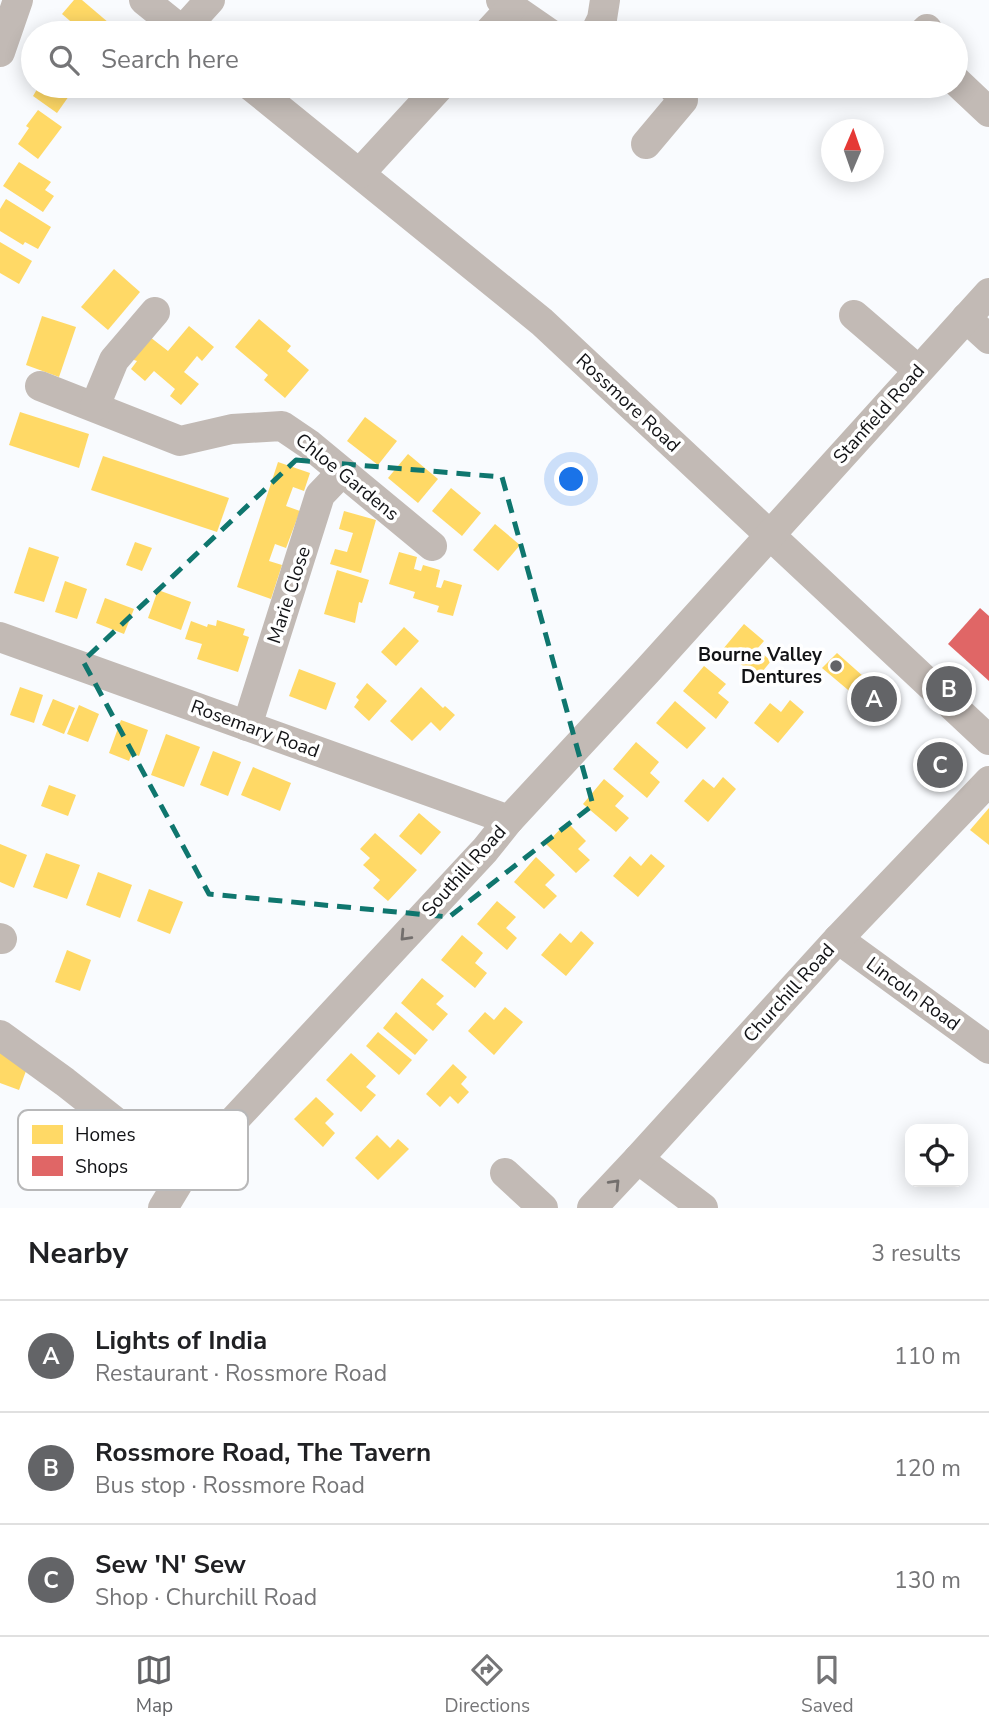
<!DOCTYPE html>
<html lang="en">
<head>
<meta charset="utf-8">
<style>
	body { margin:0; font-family:"Nunito Sans",sans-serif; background:#f2f2f2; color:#202124 }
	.controls { position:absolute; right:21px; bottom:21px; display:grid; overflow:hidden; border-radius:14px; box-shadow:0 4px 18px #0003 }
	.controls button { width:63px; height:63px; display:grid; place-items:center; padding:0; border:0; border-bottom:2px solid #e0e0e0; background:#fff; color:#202124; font:35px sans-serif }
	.compass { position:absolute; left:821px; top:119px; width:63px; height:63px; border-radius:50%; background:#fff; box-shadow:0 4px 18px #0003; rotate:2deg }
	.you { position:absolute; left:572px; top:480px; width:24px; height:24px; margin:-18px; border:5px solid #fff; border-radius:50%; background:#1a73e8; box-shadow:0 0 0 10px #1a73e833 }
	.badge { display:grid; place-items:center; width:46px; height:46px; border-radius:50%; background:#636467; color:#fff; font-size:23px; font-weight:700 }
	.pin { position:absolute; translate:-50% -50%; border:4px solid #fff; box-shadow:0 2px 7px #0006 }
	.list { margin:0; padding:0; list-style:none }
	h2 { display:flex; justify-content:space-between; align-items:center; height:91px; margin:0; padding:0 28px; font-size:30px }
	h2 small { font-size:23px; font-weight:400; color:#757577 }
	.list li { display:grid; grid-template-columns:46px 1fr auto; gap:21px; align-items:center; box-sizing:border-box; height:112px; padding:0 28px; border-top:2px solid #e0e0e0 }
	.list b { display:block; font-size:26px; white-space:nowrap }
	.list p { margin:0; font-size:23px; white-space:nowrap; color:#757577 }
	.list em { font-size:23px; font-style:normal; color:#757577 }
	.icon { flex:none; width:38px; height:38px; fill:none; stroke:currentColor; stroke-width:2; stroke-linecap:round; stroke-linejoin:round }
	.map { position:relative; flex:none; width:989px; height:1208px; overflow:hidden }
	.search { position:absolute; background:#fff; box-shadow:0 4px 18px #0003; left:21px; right:21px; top:21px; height:77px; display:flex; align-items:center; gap:18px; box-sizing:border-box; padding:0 24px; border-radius:38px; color:#757577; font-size:26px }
	.sheet { height:427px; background:#fff }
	nav { display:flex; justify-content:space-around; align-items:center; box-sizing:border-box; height:98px; border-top:2px solid #e0e0e0; background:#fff; font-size:19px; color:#757577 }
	nav a { display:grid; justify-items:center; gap:4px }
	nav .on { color:#636467 }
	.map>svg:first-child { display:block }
	.homes { fill:#ffd966 }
	.shops { fill:#e06666 }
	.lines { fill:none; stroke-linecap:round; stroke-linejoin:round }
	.minor { stroke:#c2bab5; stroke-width:30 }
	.oneway { stroke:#736f6d }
	.marked { fill:none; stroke:#0f766e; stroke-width:5; stroke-dasharray:14 9; stroke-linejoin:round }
	.poi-dot { fill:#636467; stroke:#fff; stroke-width:2.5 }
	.labels { text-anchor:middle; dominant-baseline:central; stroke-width:7; stroke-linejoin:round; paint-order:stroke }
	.street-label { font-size:19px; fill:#121316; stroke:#fff }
	.poi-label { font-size:19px; font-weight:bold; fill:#121316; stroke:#fff; text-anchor:end }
	.key { fill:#fff; stroke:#b8b8b9; stroke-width:2 }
	.key-label { font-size:19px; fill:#121316 }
</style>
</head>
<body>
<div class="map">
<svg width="989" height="1208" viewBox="0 0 989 1208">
	<rect width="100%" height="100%" fill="#f9fbfe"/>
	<g class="homes">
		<path d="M74 0H82L109 23 101 33H84L62 14Z"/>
		<path d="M39 86H76L57 113 33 96Z"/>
		<path d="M38 110 62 127 38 159 18 144 29 128 26 126Z"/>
		<path d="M19 162 51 182 45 190 54 196 43 212 3 186Z"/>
		<path d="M6 199 51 227 38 249 25 242 23 245 0 231V209Z"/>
		<path d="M0 242 32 261 19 284 0 273Z"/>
		<path d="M114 269 140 292 108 330 81 307Z"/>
		<path d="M42 316 76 327 59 377 26 365Z"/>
		<path d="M259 319 291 346 287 351 309 370 285 398 264 380 268 375 235 347Z"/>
		<path d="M189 326 214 347 202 361 197 356 184 372 199 384 181 405 170 396 175 389 154 371 145 381 131 369 137 361 131 359 150 337 168 351Z"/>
		<path d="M20 412 89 434 79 468 9 445Z"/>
		<path d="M365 417 397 441 378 465 347 441Z"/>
		<path d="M408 454 438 479 418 503 388 478Z"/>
		<path d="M103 456 229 498 217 532 91 490Z"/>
		<path d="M278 462 310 473 304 491 293 487 286 506 300 511 286 548 275 544 269 561 282 565 271 599 237 587Z"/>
		<path d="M451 488 481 513 462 536 432 511Z"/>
		<path d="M344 511 376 520 361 573 330 564 335 549 347 552 353 533 339 529Z"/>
		<path d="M495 524 520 545 498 571 473 550Z"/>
		<path d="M135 542 152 548 142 571 126 565Z"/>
		<path d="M29 547 59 557 44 602 14 593Z"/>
		<path d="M399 552 417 557 414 569 421 571 423 565 440 570 436 587 441 588 444 580 462 585 453 616 437 612 439 606 413 598 415 592 389 584Z"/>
		<path d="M337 570 369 580 362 603 359 602 355 623 324 614Z"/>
		<path d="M65 581 87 589 77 619 55 612Z"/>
		<path d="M158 590 191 602 181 630 148 618Z"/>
		<path d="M105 598 134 609 124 634 96 623Z"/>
		<path d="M217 620 245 629 243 635 249 637 238 672 197 659 202 644 185 639 191 621 207 627 208 624 216 626Z"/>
		<path d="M744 624 764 641 757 649 771 661 757 678 723 649Z"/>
		<path d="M404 627 419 641 396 666 381 652Z"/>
		<path d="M837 653 873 685 860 700 822 668Z"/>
		<path d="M704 666 726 684 718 693 729 702 716 719 683 691Z"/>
		<path d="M299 669 336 683 326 710 289 696Z"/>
		<path d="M367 683 387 701 369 721 354 707 359 700 356 697Z"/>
		<path d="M20 687 43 695 34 723 10 715Z"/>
		<path d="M421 687 443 708 445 706 455 715 440 731 431 722 412 741 390 721Z"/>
		<path d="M53 699 75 708 64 734 42 725Z"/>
		<path d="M790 700 804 712 778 743 754 723 770 703 781 712Z"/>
		<path d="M675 701 706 728 687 749 656 723Z"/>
		<path d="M79 705 99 714 88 742 67 734Z"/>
		<path d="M121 720 148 730 139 756 132 753 129 761 109 753Z"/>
		<path d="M166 734 200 747 184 787 151 775Z"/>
		<path d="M636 742 659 762 650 773 660 782 647 798 613 769Z"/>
		<path d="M213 751 241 762 228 796 200 785Z"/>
		<path d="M930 760 941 771 931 779 921 771Z"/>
		<path d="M253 767 291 783 280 811 241 795Z"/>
		<path d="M723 777 736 789 708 822 684 801 703 779 714 788Z"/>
		<path d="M604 779 624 796 615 806 629 818 616 832 583 804Z"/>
		<path d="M49 785 76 795 68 816 41 806Z"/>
		<path d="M989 808V845L970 830Z"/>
		<path d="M419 813 441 832 421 855 399 836Z"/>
		<path d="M567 822 586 841 578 849 590 860 576 873 546 844Z"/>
		<path d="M375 833 417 870 388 901 373 888 380 880 363 865 370 858 360 849Z"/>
		<path d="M0 844 27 855 14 888 0 882Z"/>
		<path d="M46 853 80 865 67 899 33 887Z"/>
		<path d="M651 854 665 866 638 897 613 876 630 856 641 866Z"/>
		<path d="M536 857 555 875 545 885 557 896 544 909 514 882Z"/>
		<path d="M98 872 132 885 120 918 86 905Z"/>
		<path d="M149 889 183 902 170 934 137 921Z"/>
		<path d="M497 901 516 917 506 928 517 938 507 950 477 924Z"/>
		<path d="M581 931 594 943 566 976 541 955 560 933 571 943Z"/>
		<path d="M462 935 483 953 475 963 487 973 475 988 441 960Z"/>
		<path d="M67 950 91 960 80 991 55 982Z"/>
		<path d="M422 978 444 996 436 1004 448 1014 433 1031 401 1003Z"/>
		<path d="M505 1007 523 1022 494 1055 468 1031 485 1012 494 1020Z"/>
		<path d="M396 1012 428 1040 415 1055 383 1028Z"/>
		<path d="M378 1032 412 1060 399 1075 366 1046Z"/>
		<path d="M0 1049 30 1060 19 1090 0 1083Z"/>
		<path d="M351 1053 376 1076 366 1087 376 1095 361 1112 326 1080Z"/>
		<path d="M453 1064 467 1077 461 1084 469 1092 458 1104 450 1096 440 1107 426 1094Z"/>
		<path d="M316 1097 334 1114 325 1123 335 1133 323 1147 294 1119Z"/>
		<path d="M377 1135 390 1148 398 1139 409 1149 378 1180 355 1158Z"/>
	</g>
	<g class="shops">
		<path d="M980 608 989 616V681L948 644Z"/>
		<path d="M873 685 889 698 875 713 860 700Z"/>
		<path d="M940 750 950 760 941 771 930 760Z"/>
	</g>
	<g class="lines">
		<g class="minor">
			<path d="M144 0 185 33"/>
			<path d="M501 0 549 33"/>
			<path d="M182 31 210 0"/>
			<path d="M488 33 511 8"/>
			<path d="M595 33 602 19 605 0"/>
			<path d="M923 33 927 29"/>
			<path d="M0 52 18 0"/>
			<path d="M956 81 989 112"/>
			<path d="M251 86 542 322 989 740"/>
			<path d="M646 144 683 100 672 86"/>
			<path d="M360 173 440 86"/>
			<path d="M854 315 918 370"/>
			<path d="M966 318 989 339"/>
			<path d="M40 386 180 441 232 429 282 426 310 445 432 546"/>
			<path d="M95 406 114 360 155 312"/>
			<path d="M0 637 509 820"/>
			<path d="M247 726 320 495 342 472"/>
			<path d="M0 938 2 939"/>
			<path d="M838 939 989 1049"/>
			<path d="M0 1035 65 1082 183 1175"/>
			<path d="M638 1159 703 1208"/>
			<path d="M505 1173 543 1208"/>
			<path d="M163 1208 183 1175 485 850 509 820 648 670 989 293"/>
			<path d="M592 1208 638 1159 838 939 989 781"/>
		</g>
	</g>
	<defs><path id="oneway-chevron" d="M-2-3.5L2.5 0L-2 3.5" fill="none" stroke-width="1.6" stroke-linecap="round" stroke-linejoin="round" transform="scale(1.75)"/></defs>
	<g class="oneway">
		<use href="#oneway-chevron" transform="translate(405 936) rotate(133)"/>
		<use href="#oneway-chevron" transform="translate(615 1184) rotate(-46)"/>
	</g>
	<path class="marked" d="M296 460 502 477 593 805 449 917 209 894 83 661Z"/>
	<circle class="poi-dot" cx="836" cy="666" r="7"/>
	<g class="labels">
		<g class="street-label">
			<text transform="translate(628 403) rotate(43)">Rossmore Road</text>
			<text transform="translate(879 414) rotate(-48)">Stanfield Road</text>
			<text transform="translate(347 477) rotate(39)">Chloe Gardens</text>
			<text transform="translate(289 595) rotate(-72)">Marie Close</text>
			<text transform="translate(255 729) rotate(20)">Rosemary Road</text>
			<text transform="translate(464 871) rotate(-48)">Southill Road</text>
			<text transform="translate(789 993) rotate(-48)">Churchill Road</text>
			<text transform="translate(913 994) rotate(36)">Lincoln Road</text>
		</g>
		<g class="poi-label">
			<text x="822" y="655">Bourne Valley<tspan x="822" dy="22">Dentures</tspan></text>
		</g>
	</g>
	<rect x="18" y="1110" width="230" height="80" rx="10" class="key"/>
	<rect x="32" y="1125" width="31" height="19" fill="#ffd966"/>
	<rect x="32" y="1156" width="31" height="20" fill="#e06666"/>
	<g class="key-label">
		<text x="75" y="1141">Homes</text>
		<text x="75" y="1173">Shops</text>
	</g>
</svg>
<div class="controls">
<button><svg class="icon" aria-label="locate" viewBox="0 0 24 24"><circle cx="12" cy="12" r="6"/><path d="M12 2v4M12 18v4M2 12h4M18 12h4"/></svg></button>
</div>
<svg class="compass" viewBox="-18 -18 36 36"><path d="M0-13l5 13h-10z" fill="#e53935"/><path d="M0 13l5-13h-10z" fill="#757577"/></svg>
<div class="you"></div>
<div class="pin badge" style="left:874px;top:699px">A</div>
<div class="pin badge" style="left:949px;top:689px">B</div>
<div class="pin badge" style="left:940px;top:765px">C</div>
<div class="search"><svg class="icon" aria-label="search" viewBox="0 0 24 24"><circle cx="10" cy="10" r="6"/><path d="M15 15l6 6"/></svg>Search here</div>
</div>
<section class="sheet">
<h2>Nearby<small>3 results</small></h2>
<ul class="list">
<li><span class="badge">A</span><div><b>Lights of India</b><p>Restaurant · Rossmore Road</p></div><em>110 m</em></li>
<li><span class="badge">B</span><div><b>Rossmore Road, The Tavern</b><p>Bus stop · Rossmore Road</p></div><em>120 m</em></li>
<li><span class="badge">C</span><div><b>Sew 'N' Sew</b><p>Shop · Churchill Road</p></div><em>130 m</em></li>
</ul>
</section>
<nav>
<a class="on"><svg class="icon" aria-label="map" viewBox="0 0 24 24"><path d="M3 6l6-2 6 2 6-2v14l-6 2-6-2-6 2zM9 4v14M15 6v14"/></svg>Map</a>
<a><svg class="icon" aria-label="directions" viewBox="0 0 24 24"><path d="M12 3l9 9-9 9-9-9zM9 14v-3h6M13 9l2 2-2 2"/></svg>Directions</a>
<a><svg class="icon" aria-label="saved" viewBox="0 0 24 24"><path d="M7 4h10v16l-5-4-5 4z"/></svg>Saved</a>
</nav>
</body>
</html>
